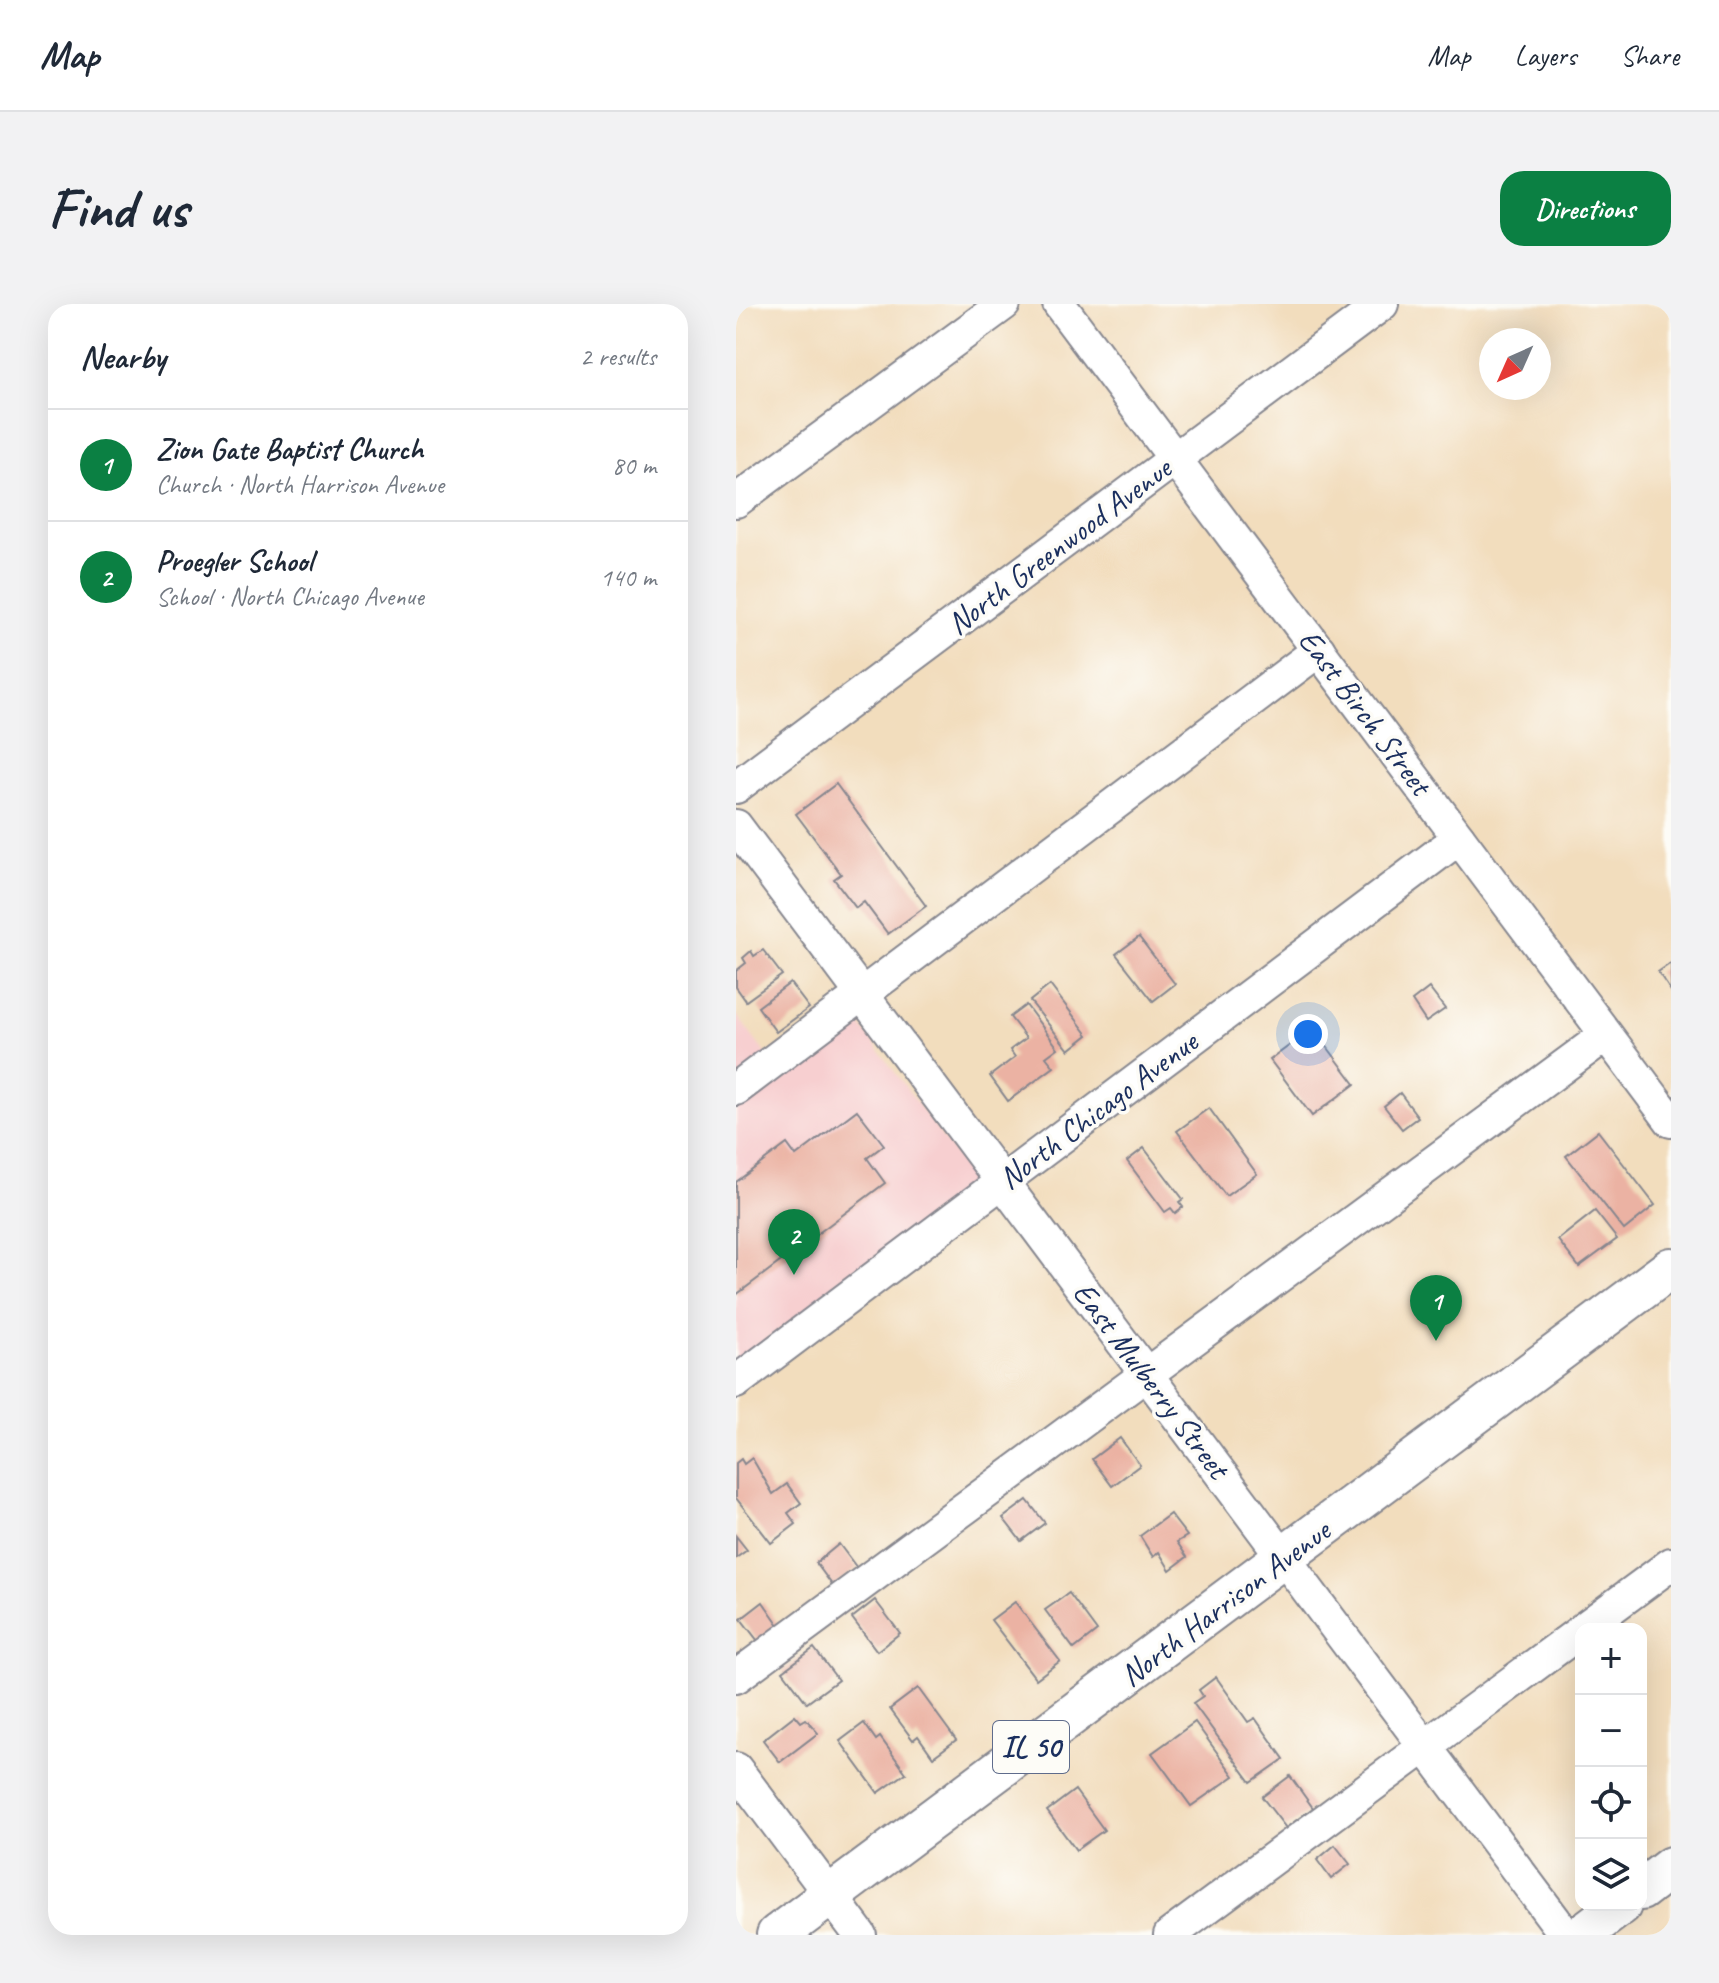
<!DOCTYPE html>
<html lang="en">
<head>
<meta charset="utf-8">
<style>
	body { margin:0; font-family:Caveat,sans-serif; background:#f2f2f3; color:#1f2937 }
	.controls { position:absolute; right:24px; bottom:24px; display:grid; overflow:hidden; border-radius:16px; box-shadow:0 8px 32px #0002 }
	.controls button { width:72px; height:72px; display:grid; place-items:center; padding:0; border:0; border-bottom:2px solid #e0e1e3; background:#fff; color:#1f2937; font:40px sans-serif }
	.compass { position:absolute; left:743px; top:24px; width:72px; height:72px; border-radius:50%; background:#fff; box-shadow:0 8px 32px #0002; rotate:225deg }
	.you { position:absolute; left:572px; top:730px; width:28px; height:28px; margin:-20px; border:6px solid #fff; border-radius:50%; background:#1a73e8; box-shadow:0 0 0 12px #1a73e833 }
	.badge { display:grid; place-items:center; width:52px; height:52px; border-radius:50%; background:#0b8043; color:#fff; font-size:26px; font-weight:700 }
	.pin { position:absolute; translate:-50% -66px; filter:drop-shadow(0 2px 4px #0008) }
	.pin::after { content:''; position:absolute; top:42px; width:28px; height:24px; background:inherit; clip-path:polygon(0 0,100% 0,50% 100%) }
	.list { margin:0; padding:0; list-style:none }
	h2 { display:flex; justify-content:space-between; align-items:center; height:104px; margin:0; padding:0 32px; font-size:34px }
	h2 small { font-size:26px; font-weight:400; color:#747a83 }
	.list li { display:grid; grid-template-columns:52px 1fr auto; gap:24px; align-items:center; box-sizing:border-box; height:112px; padding:0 32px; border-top:2px solid #e0e1e3 }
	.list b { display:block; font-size:30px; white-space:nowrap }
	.list p { margin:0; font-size:26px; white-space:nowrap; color:#747a83 }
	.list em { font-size:26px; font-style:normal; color:#747a83 }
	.icon { flex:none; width:44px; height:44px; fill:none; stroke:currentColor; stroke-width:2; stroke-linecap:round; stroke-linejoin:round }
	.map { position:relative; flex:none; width:935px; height:1631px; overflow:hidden; border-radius:24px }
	header { display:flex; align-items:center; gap:48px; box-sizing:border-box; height:112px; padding:0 40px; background:#fff; border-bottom:2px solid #e0e1e3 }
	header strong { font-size:38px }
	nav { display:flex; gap:44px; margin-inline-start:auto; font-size:28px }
	.intro { display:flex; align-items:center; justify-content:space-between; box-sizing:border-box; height:192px; padding:0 48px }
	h1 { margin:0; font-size:56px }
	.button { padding:20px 36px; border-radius:24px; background:#0b8043; color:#fff; font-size:28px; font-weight:700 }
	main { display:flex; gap:48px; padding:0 48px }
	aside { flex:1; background:#fff; border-radius:24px; box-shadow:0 8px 32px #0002 }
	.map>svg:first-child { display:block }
	.built { fill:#f7cfd0 }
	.building { fill:#ebb2a3 }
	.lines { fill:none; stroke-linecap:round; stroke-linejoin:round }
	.minor-casing { stroke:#86868e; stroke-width:36 }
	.major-casing { stroke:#86868e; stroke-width:44 }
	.minor { stroke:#fff; stroke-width:32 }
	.major { stroke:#fff; stroke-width:40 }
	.labels { text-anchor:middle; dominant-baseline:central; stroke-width:7; stroke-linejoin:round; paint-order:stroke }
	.shield { fill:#fdfcf7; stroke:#5f6c8c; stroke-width:2 }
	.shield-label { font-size:30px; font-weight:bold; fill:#1b2f5e }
	.street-label { font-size:32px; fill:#1b2f5e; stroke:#fdfcf7 }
</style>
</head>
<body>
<header>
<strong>Map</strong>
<nav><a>Map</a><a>Layers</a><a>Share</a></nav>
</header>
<div class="intro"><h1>Find us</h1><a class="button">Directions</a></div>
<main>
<aside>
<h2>Nearby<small>2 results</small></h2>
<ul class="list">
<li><span class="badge">1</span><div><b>Zion Gate Baptist Church</b><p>Church · North Harrison Avenue</p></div><em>80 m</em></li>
<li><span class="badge">2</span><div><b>Proegler School</b><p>School · North Chicago Avenue</p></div><em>140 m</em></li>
</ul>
</aside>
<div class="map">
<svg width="935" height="1631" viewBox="0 0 935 1631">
	<rect width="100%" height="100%" fill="#fdfcf7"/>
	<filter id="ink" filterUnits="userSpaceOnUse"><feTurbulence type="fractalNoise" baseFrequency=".0125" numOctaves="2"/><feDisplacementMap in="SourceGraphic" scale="16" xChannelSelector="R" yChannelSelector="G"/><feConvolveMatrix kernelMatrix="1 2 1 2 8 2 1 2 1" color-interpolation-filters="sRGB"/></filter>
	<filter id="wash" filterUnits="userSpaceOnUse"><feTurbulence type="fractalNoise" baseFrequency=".006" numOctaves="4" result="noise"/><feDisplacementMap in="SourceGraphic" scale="32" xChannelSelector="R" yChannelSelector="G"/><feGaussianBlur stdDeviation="1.8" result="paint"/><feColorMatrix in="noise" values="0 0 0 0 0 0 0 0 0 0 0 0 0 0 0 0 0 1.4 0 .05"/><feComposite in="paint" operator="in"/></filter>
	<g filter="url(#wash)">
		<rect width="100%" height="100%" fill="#f2ddbd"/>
		<path class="built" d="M0 710 45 771 120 715 237 875 233 883 0 1059Z"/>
		<g id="blocks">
			<g class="building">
				<path d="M100 480 190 602 152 630 128 598 120 604 98 575 105 570 60 510Z"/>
				<path d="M403 633 439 680 417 697 380 650Z"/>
				<path d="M27 646 46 671 10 697 0 683V667L10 659 7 654 15 647 18 652Z"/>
				<path d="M935 659V687L922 668Z"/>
				<path d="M54 679 73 704 40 728 22 703Z"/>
				<path d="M314 681 352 731 333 746 294 697Z"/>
				<path d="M693 684 709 705 690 718 676 697Z"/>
				<path d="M290 701 322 744 310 753 318 763 272 797 254 772 279 753 274 746 290 734 274 713Z"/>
				<path d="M577 724 619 780 576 812 534 756Z"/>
				<path d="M664 789 682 813 666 825 648 802Z"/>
				<path d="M473 804 521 870 490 892 441 827Z"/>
				<path d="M121 806 148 841 131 854 149 879 0 991V878L51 840 60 852Z"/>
				<path d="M862 827 919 901 888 926 830 852Z"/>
				<path d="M408 844 447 895 443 898 447 903 439 909 435 904 429 908 391 857Z"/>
				<path d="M859 907 881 935 843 963 822 936Z"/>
				<path d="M384 1134 404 1161 376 1182 356 1155Z"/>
				<path d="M16 1154 37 1190 51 1180 65 1199 52 1209 60 1220 35 1239 0 1194V1159L5 1155 8 1160Z"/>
				<path d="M291 1196 309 1219 285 1237 267 1214Z"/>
				<path d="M434 1210 451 1232 441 1238 451 1253 434 1266 423 1248 417 1253 404 1232Z"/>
				<path d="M0 1232 11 1246 0 1254Z"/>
				<path d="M103 1240 121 1264 97 1282 80 1259Z"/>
				<path d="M333 1289 361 1327 338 1345 309 1306Z"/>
				<path d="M139 1296 164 1329 141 1347 116 1314Z"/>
				<path d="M27 1298 43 1321 22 1337 5 1315Z"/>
				<path d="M279 1298 324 1357 300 1375 255 1316Z"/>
				<path d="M78 1344 102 1376 71 1399 47 1367Z"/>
				<path d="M480 1373 512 1418 519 1414 548 1455 515 1478 457 1399 467 1392 463 1386Z"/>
				<path d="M182 1384 220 1436 197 1453 182 1432 177 1436 154 1405Z"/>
				<path d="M59 1411 65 1418 70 1415 82 1429 44 1458 27 1436Z"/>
				<path d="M459 1418 498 1472 455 1502 416 1449Z"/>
				<path d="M128 1419 140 1436 144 1433 170 1469 142 1489 104 1437Z"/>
				<path d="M554 1472 577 1504 550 1524 526 1493Z"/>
				<path d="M339 1486 368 1526 340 1546 311 1507Z"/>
				<path d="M599 1541 614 1560 595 1575 581 1556Z"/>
			</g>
		</g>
	</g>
	<g filter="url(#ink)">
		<use href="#blocks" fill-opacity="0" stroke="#86868e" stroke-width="2"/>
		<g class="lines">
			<defs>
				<g id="minor">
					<path d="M323 0 935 817"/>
					<path d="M0 197 268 0"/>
					<path d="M0 483 646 0"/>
					<path d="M0 522 830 1631"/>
					<path d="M0 785 583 346"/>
					<path d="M0 1078 723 534"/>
					<path d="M847 1325 935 1260"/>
					<path d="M0 1373 870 731"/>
					<path d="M0 1465 124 1631"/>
					<path d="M434 1631 845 1327"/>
				</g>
				<g id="major">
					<path d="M905 1586 935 1563"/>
					<path d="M41 1631 935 964"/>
					<path d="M845 1631 885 1601"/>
				</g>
			</defs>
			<use href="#minor" class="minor-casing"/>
			<use href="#major" class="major-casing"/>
			<use href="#minor" class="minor"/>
			<use href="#major" class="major"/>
		</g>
	</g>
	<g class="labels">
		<rect class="shield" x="257" y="1417" width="76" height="52" rx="6"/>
		<g class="shield-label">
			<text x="295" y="1443">IL 50</text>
		</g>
		<g class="street-label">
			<text transform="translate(323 242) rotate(-37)">North Greenwood Avenue</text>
			<text transform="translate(629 408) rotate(53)">East Birch Street</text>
			<text transform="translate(362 806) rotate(-37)">North Chicago Avenue</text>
			<text transform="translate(415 1076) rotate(53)">East Mulberry Street</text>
			<text transform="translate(489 1299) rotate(-37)">North Harrison Avenue</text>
		</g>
	</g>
</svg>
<div class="controls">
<button>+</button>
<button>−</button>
<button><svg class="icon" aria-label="locate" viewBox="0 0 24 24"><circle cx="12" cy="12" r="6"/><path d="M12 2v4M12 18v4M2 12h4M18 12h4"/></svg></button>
<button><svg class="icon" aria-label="layers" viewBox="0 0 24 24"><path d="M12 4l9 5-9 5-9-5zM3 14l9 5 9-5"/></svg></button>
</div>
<svg class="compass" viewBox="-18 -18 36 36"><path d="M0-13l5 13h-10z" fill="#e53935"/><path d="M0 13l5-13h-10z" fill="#747a83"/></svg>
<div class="you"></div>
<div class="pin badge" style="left:700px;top:1037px">1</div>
<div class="pin badge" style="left:58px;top:971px">2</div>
</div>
</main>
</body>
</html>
